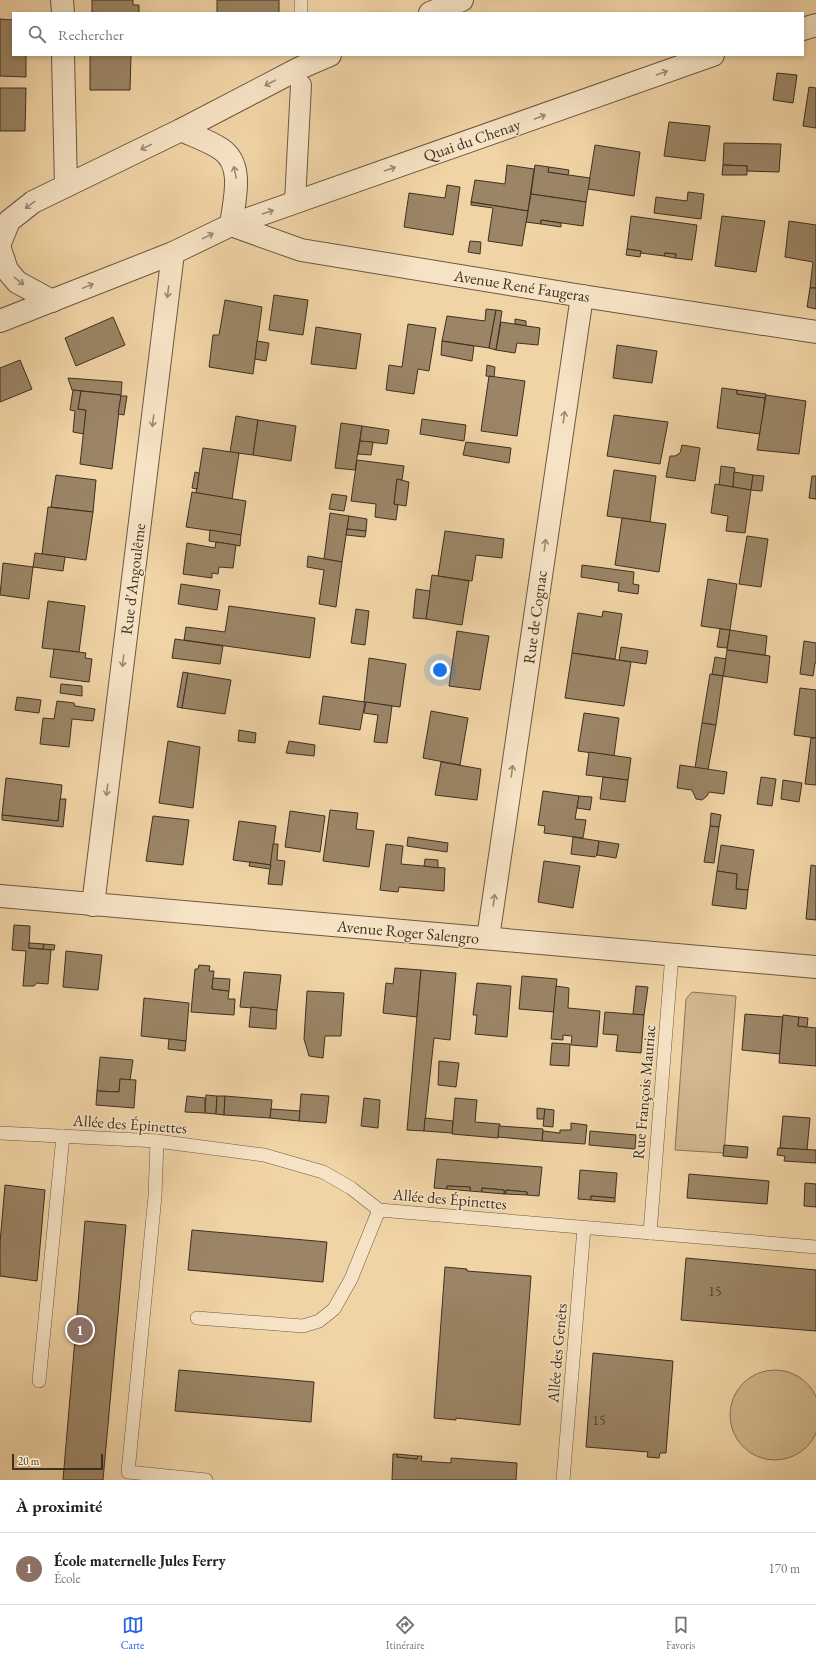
<!DOCTYPE html>
<html lang="fr">
<head>
<meta charset="utf-8">
<style>
	body { margin:0; font-family:"EB Garamond",serif; background:#f2f2f2; color:#202124 }
	.scale { position:absolute; left:12px; bottom:10px; width:91px; box-sizing:border-box; padding-left:4px; border:2px solid #3d3021; border-top:0; font-size:11px; line-height:14px; white-space:nowrap; color:#3d3021; -webkit-text-stroke:3px #f6e3c5; paint-order:stroke }
	.you { position:absolute; left:440px; top:670px; width:14px; height:14px; margin:-10px; border:3px solid #fff; border-radius:50%; background:#1a73e8; box-shadow:0 0 0 6px #1a73e833 }
	.badge { display:grid; place-items:center; width:26px; height:26px; border-radius:50%; background:#2563eb; color:#fff; font-size:13px; font-weight:700 }
	.pin { position:absolute; translate:-50% -50%; border:2px solid #fff; box-shadow:0 1px 4px #0006 }
	.list { margin:0; padding:0; list-style:none }
	h2 { display:flex; justify-content:space-between; align-items:center; height:52px; margin:0; padding:0 16px; font-size:17px }
	h2 small { font-size:13px; font-weight:400; color:#757577 }
	.list li { display:grid; grid-template-columns:26px 1fr auto; gap:12px; align-items:center; box-sizing:border-box; height:72px; padding:0 16px; border-top:1px solid #e0e0e0 }
	.list b { display:block; font-size:15px; white-space:nowrap }
	.list p { margin:0; font-size:13px; white-space:nowrap; color:#757577 }
	.list em { font-size:13px; font-style:normal; color:#757577 }
	.icon { flex:none; width:22px; height:22px; fill:none; stroke:currentColor; stroke-width:2; stroke-linecap:round; stroke-linejoin:round }
	.map { position:relative; flex:none; width:816px; height:1480px; overflow:hidden }
	.search { position:absolute; background:#fff; box-shadow:0 2px 6px #0003; left:12px; right:12px; top:12px; height:44px; display:flex; align-items:center; gap:10px; box-sizing:border-box; padding:0 14px; border-radius:0px; color:#757577; font-size:15px }
	.sheet { height:124px; background:#fff }
	nav { display:flex; justify-content:space-around; align-items:center; box-sizing:border-box; height:56px; border-top:1px solid #e0e0e0; background:#fff; font-size:11px; color:#757577 }
	nav a { display:grid; justify-items:center; gap:2px }
	nav .on { color:#2563eb }
	.map>svg:first-child { display:block }
	.green { fill:#d2b88f; stroke:#887458 }
	.building { fill:#9b8566; stroke:#3d3021 }
	.lines { fill:none; stroke-linecap:round; stroke-linejoin:round }
	.service-casing { stroke:#6a5942; stroke-width:14 }
	.pedestrian-casing { stroke:#6a5942; stroke-width:22 }
	.minor-casing { stroke:#6a5942; stroke-width:24 }
	.service { stroke:#f6e3c5; stroke-width:13 }
	.pedestrian { stroke:#f6e3c5; stroke-width:20 }
	.minor { stroke:#f6e3c5; stroke-width:22 }
	.oneway { stroke:#9a8a73 }
	.labels { text-anchor:middle; dominant-baseline:central; stroke-width:3; stroke-linejoin:round; paint-order:stroke }
	.number-label { font-size:14px; fill:#544532 }
	.street-label { font-size:16px; fill:#3d3021; stroke:#f6e3c5 }
</style>
</head>
<body>
<div class="map">
<svg width="816" height="1480" viewBox="0 0 816 1480">
	<rect width="100%" height="100%" fill="#f1d4a6"/>
	<filter id="stains"><feTurbulence type="fractalNoise" baseFrequency=".005" numOctaves="4"/><feColorMatrix values="0 0 0 0 .2 0 0 0 0 .09 0 0 0 0 .02 0 0 0 .5 -.17"/></filter>
	<radialGradient id="worn" r=".72"><stop offset=".6" stop-color="#630" stop-opacity="0"/><stop offset="1" stop-color="#630" stop-opacity=".3"/></radialGradient>
	<g class="green">
		<path d="M692 992 736 996 724 1153 675 1150 686 999Z"/>
		<circle cx="775" cy="1415" r="45"/>
	</g>
	<g class="building">
		<path d="M92 0H133V5H139V13H92Z"/>
		<rect x="217" y="0" width="62" height="13"/>
		<path d="M0 19 13 20V55H26V77L0 76Z"/>
		<path d="M90 55H131L130 90H90Z"/>
		<path d="M777 73 797 75 793 103 773 100Z"/>
		<path d="M809 87 816 88V128L803 126Z"/>
		<path d="M0 88H26L25 131H0Z"/>
		<path d="M669 122 710 126 705 161 664 156Z"/>
		<path d="M724 143 781 144 779 172 747 171V166L723 165Z"/>
		<path d="M595 145 640 152 634 196 588 189Z"/>
		<path d="M507 165 534 169 528 211 471 202 475 180 505 184Z"/>
		<path d="M535 165 549 167 548 172 590 178 586 202 531 194Z"/>
		<path d="M723 165 747 166V175H722Z"/>
		<path d="M549 167 569 170 568 175 548 172Z"/>
		<path d="M447 185 460 187 453 235 404 227 409 193 445 198Z"/>
		<path d="M688 192 704 194 701 219 654 213 656 197 687 201Z"/>
		<path d="M531 194 586 202 583 226 541 220V224L526 222Z"/>
		<path d="M471 202 528 211 522 246 488 241 493 208 471 205Z"/>
		<path d="M631 216 697 225 692 260 675 258 676 254 665 253 664 256 641 253V251L627 249Z"/>
		<path d="M722 216 765 221 756 272 715 266Z"/>
		<path d="M541 220 561 223V227L541 224Z"/>
		<path d="M789 221 816 225V288H810L813 262 785 257Z"/>
		<path d="M470 241 481 242 480 254 468 252Z"/>
		<path d="M627 249 641 251 640 257 626 255Z"/>
		<path d="M665 253 676 254 675 258 664 256Z"/>
		<path d="M810 288H816V309L807 307Z"/>
		<path d="M274 295 308 300 303 335 269 330Z"/>
		<path d="M225 300 262 307 253 374 209 367 213 335H219Z"/>
		<path d="M486 309 496 310 489 348 442 341 447 316 485 321Z"/>
		<path d="M496 310 502 311 496 350 489 348Z"/>
		<path d="M113 317 125 345 76 366 65 338Z"/>
		<path d="M515 319 526 321V326L515 324Z"/>
		<path d="M501 322 540 328 538 345 517 343 515 353 496 350Z"/>
		<path d="M408 324 436 328 429 371 418 369 414 394 386 390 389 365 402 367Z"/>
		<path d="M316 327 361 334 356 369 311 364Z"/>
		<path d="M257 341 269 343 266 361 255 359Z"/>
		<path d="M442 341 474 346 472 361 441 355Z"/>
		<path d="M617 345 657 351 652 383 613 378Z"/>
		<path d="M20 360 32 389 0 402V368Z"/>
		<path d="M487 365 495 367 494 377 486 376Z"/>
		<path d="M489 376 525 381 517 436 481 431Z"/>
		<path d="M68 378 122 382 121 395 72 390Z"/>
		<path d="M722 388 737 390V394L765 398 760 434 717 428Z"/>
		<path d="M73 390 81 391 78 409 86 410 84 434 73 432 75 411 70 410Z"/>
		<path d="M737 390 766 394 765 398 737 394Z"/>
		<path d="M81 391 121 395 112 469 80 464 86 410 78 409Z"/>
		<path d="M766 395 806 401 799 454 757 450Z"/>
		<path d="M121 396H127L124 415 118 414Z"/>
		<path d="M614 415 668 422 660 464 607 456Z"/>
		<path d="M236 416 258 420 253 455 230 452Z"/>
		<path d="M422 419 466 425 464 441 420 434Z"/>
		<path d="M258 420 296 426 291 461 253 455Z"/>
		<path d="M341 423 362 426 355 470 335 468Z"/>
		<path d="M362 426 389 430 387 444 360 441Z"/>
		<path d="M360 441 373 442 371 455 358 454Z"/>
		<path d="M466 442 511 448 509 463 463 455Z"/>
		<path d="M682 445 700 448 695 481 666 477 670 456H675L680 453Z"/>
		<path d="M203 448 239 453 232 499 196 493Z"/>
		<path d="M357 460 404 466 402 480 397 479 394 504 398 505 396 520 375 517 376 504 351 501Z"/>
		<path d="M721 466 735 468 733 487 719 485Z"/>
		<path d="M614 470 656 476 650 522 607 516Z"/>
		<path d="M195 472 199 473 197 489 192 488Z"/>
		<path d="M734 472 753 475 751 490 733 487Z"/>
		<path d="M56 475 96 480 93 512 51 507Z"/>
		<path d="M753 475 764 476 762 491 751 490Z"/>
		<path d="M812 476H816V499L809 498Z"/>
		<path d="M397 479 409 482 406 506 394 504Z"/>
		<path d="M715 484 751 490 745 533 726 531 728 516 711 513Z"/>
		<path d="M192 492 246 501 241 535 186 527Z"/>
		<path d="M332 494 347 496 344 511 329 509Z"/>
		<path d="M48 507 93 512 86 560 42 554Z"/>
		<path d="M330 513 349 516 342 562 324 559Z"/>
		<path d="M349 516 367 519 366 531 347 529Z"/>
		<path d="M622 518 666 524 659 572 615 565Z"/>
		<path d="M347 529 366 531 365 537 346 535Z"/>
		<path d="M210 530 241 535 240 546 209 541Z"/>
		<path d="M445 531 504 539 502 558 476 555 472 581 438 576Z"/>
		<path d="M747 536 768 539 761 587 739 584Z"/>
		<path d="M216 542 236 545 233 568 219 567 218 574 212 573V578L183 574 187 543 215 548Z"/>
		<path d="M35 553 65 557 63 571 33 567Z"/>
		<path d="M308 556 342 562 336 607 319 604 324 570 307 567Z"/>
		<path d="M3 563 33 567 29 599 0 595Z"/>
		<path d="M582 565 634 572 633 584 639 585 638 594 618 591 619 583 581 577Z"/>
		<path d="M432 575 469 581 462 625 426 619Z"/>
		<path d="M708 579 737 584 730 630 701 626Z"/>
		<path d="M181 584 220 590 217 610 178 604Z"/>
		<path d="M416 589 430 591 426 619 413 618Z"/>
		<path d="M48 601 85 606 79 652 42 648Z"/>
		<path d="M229 606 315 618 310 658 184 640 186 627 225 632Z"/>
		<path d="M356 609 369 611 365 645 351 643Z"/>
		<path d="M603 611 622 614 615 659 572 653 578 613 602 617Z"/>
		<path d="M720 629 730 630 727 648 717 647Z"/>
		<path d="M730 630 767 636 765 655 727 650Z"/>
		<path d="M457 631 489 636 480 690 449 686Z"/>
		<path d="M175 639 223 646 220 664 172 658Z"/>
		<path d="M804 641 816 643V663H815L813 676 800 674Z"/>
		<path d="M621 647 648 651 646 664 619 660Z"/>
		<path d="M54 649 86 653 85 658 92 659 89 682 50 677Z"/>
		<path d="M727 650 770 656 767 683 723 676Z"/>
		<path d="M572 653 631 662 624 706 565 698Z"/>
		<path d="M715 657 726 659 723 676 712 674Z"/>
		<path d="M369 658 406 664 400 707 364 702Z"/>
		<path d="M183 672 188 673 182 708 177 707Z"/>
		<path d="M188 673 231 680 225 714 182 708Z"/>
		<path d="M710 674 723 676 716 725 702 723Z"/>
		<path d="M61 684 82 686V696L60 693Z"/>
		<path d="M800 688 816 690V738L794 735Z"/>
		<path d="M323 696 365 702 360 730 319 724Z"/>
		<path d="M17 697 41 700 39 713 15 710Z"/>
		<path d="M57 701 74 703 75 706 95 709 93 721 72 719 69 747 40 744 43 718 54 719Z"/>
		<path d="M366 702 392 706 387 743 374 742 378 715 364 713Z"/>
		<path d="M431 711 468 718 460 765 423 758Z"/>
		<path d="M584 713 619 718 614 756 578 751Z"/>
		<path d="M702 723 716 725 708 770 695 768Z"/>
		<path d="M239 730 256 733 255 743 238 741Z"/>
		<path d="M811 738H816V785L805 784Z"/>
		<path d="M168 741 200 747 193 808 159 803Z"/>
		<path d="M289 741 315 745 314 756 286 753Z"/>
		<path d="M589 752 631 758 628 780 586 775Z"/>
		<path d="M441 762 481 769 477 800 435 795Z"/>
		<path d="M680 765 727 772 724 794 709 792 707 796 702 800 696 799 692 790 677 788Z"/>
		<path d="M603 777 628 780 625 802 600 799Z"/>
		<path d="M761 777 776 779 772 806 757 804Z"/>
		<path d="M6 778 62 785 58 821 2 815Z"/>
		<path d="M783 780 802 783 799 802 781 799Z"/>
		<path d="M543 791 579 796 575 819 586 820 583 838 544 833 545 826 538 825Z"/>
		<path d="M579 796 592 797 590 810 577 808Z"/>
		<path d="M60 799H66L63 827 2 820V815L58 821Z"/>
		<path d="M330 810 358 813 356 829 374 831 369 867 323 861Z"/>
		<path d="M290 811 325 816 320 852 285 847Z"/>
		<path d="M711 813 721 815 719 827 710 826Z"/>
		<path d="M153 816 189 820 183 865 146 861Z"/>
		<path d="M239 821 276 826 271 865 233 860Z"/>
		<path d="M710 826 719 827 714 863 704 862Z"/>
		<path d="M408 837 448 843 447 852 407 846Z"/>
		<path d="M573 837 599 841 597 855 595 857 571 854Z"/>
		<path d="M599 841 619 844 616 858 597 855Z"/>
		<path d="M273 844H278L277 860 285 861 282 885 268 884Z"/>
		<path d="M386 844 403 846 401 864 445 868 444 891 399 887 398 892 380 890Z"/>
		<path d="M721 845 754 850 748 890 736 889 737 874 717 871Z"/>
		<path d="M425 859 438 860V868L424 866Z"/>
		<path d="M544 861 580 866 573 908 538 902Z"/>
		<path d="M250 862 271 865 270 869 249 866Z"/>
		<path d="M811 865 816 866V920L806 919Z"/>
		<path d="M717 871 737 874 736 889 748 890 746 909 712 905Z"/>
		<path d="M14 925 30 926 29 948 51 950 48 984 37 983 34 986H23L26 951 12 950Z"/>
		<path d="M29 943 44 944 43 949 29 948Z"/>
		<path d="M44 944 55 945 54 950 43 949Z"/>
		<path d="M66 951 102 955 98 990 63 987Z"/>
		<path d="M199 965 210 966 209 971H214L212 989 229 991 228 999H235L234 1015 191 1012 195 969H198Z"/>
		<path d="M395 968 421 970 417 1017 383 1013 386 983 393 984Z"/>
		<path d="M421 970 456 973 450 1040 434 1038 424 1131 407 1130Z"/>
		<path d="M244 972 281 975 277 1010 240 1007Z"/>
		<path d="M522 976 557 979 554 1012 519 1009Z"/>
		<path d="M213 978 230 979 229 991 212 989Z"/>
		<path d="M477 983 511 986 507 1037 475 1034 477 1015H473Z"/>
		<path d="M556 986 569 988 568 1008 600 1011 597 1047 571 1045 572 1036 563 1035V1040L551 1039Z"/>
		<path d="M636 986 648 987 644 1015 633 1014Z"/>
		<path d="M307 991 344 993 341 1036H325L323 1058 309 1056 304 1039Z"/>
		<path d="M144 998 189 1003 186 1041 141 1036Z"/>
		<path d="M251 1007 277 1010 276 1029 249 1027Z"/>
		<path d="M605 1012 644 1015 641 1053 616 1051 618 1035 603 1034Z"/>
		<path d="M745 1014 783 1017 780 1054 742 1050Z"/>
		<path d="M783 1015 799 1017 798 1026 816 1028V1066L779 1063Z"/>
		<path d="M799 1017 808 1018 807 1027 798 1026Z"/>
		<path d="M169 1039 186 1041 185 1051 168 1049Z"/>
		<path d="M552 1043 570 1044 569 1066 550 1065Z"/>
		<path d="M100 1057 133 1060 130 1080 120 1079 119 1092 97 1091Z"/>
		<path d="M439 1061 459 1063 456 1087 438 1085Z"/>
		<path d="M120 1079 136 1080 134 1108 96 1105 97 1091 119 1092Z"/>
		<path d="M301 1094 329 1096 326 1123 299 1121Z"/>
		<path d="M206 1095 217 1096 216 1114 205 1113Z"/>
		<path d="M187 1096 205 1098V1113L185 1112Z"/>
		<path d="M217 1096H225L224 1115 216 1114Z"/>
		<path d="M225 1096 272 1100 270 1118 224 1115Z"/>
		<path d="M364 1098 380 1100 378 1128 361 1126Z"/>
		<path d="M455 1098 477 1100 475 1122 500 1124 498 1138 452 1134Z"/>
		<path d="M537 1108 545 1109 544 1119H537Z"/>
		<path d="M271 1109 300 1111 299 1121 270 1118Z"/>
		<path d="M545 1109 554 1110 553 1127 543 1126Z"/>
		<path d="M783 1116 810 1118 807 1150 780 1148Z"/>
		<path d="M425 1118 453 1121 452 1133 424 1131Z"/>
		<path d="M571 1123 587 1125 585 1144 542 1141 543 1131 560 1133V1130H571Z"/>
		<path d="M499 1126 543 1129 542 1141 498 1137Z"/>
		<path d="M590 1131 636 1135 635 1149 589 1145Z"/>
		<path d="M724 1145 748 1147 747 1158 723 1156Z"/>
		<path d="M778 1148 816 1150V1163L784 1161 785 1156 777 1155Z"/>
		<path d="M437 1159 542 1167 539 1196 527 1195V1192L506 1190V1194H504V1190L482 1188V1192L470 1191V1187L447 1186V1189L434 1188Z"/>
		<path d="M580 1170 617 1173 615 1198 591 1196V1200L578 1199Z"/>
		<path d="M689 1174 769 1181 767 1204 687 1198Z"/>
		<path d="M805 1183 816 1184V1207L804 1206Z"/>
		<path d="M5 1185 45 1190 37 1281 0 1276V1243Z"/>
		<path d="M447 1186 470 1187V1191L447 1189Z"/>
		<path d="M482 1188 504 1190V1194L482 1192Z"/>
		<path d="M506 1190 527 1192V1195L506 1194Z"/>
		<path d="M591 1196 615 1198V1202L591 1200Z"/>
		<path d="M85 1221 126 1225 103 1480H63Z"/>
		<path d="M192 1230 327 1242 323 1282 188 1270Z"/>
		<path d="M686 1258 816 1270V1331L681 1320Z"/>
		<path d="M445 1267 467 1269V1271L531 1276 520 1425 456 1418V1420L434 1418Z"/>
		<path d="M593 1353 673 1361 666 1453H660L659 1458 647 1457 648 1452 586 1447Z"/>
		<path d="M179 1370 314 1382 311 1422 175 1411Z"/>
		<path d="M393 1454H397V1457L417 1459 418 1456H422L421 1461 451 1463V1458L517 1463 516 1480H392Z"/>
		<path d="M397 1454 418 1456 417 1459 397 1457Z"/>
	</g>
	<g class="lines">
		<defs>
			<g id="service">
				<path d="M301 13V0"/>
				<path d="M0 1133 157 1141 264 1155 323 1172 351 1188 379 1210 816 1247"/>
				<path d="M157 1141 155 1196 128 1472 206 1480"/>
				<path d="M650 1233 672 954"/>
				<path d="M197 1318 303 1326 319 1321 334 1309 351 1279 379 1210"/>
				<path d="M39 1381 63 1136"/>
				<path d="M563 1480 584 1228"/>
			</g>
			<path id="pedestrian" d="M295 202 301 85"/>
			<g id="minor">
				<path d="M62 0 63 13"/>
				<path d="M430 13 462 0"/>
				<path d="M803 29 816 25"/>
				<path d="M63 55 66 186"/>
				<path d="M181 130C194 136 209 141 221 149 245 165 234 201 231 225"/>
				<path d="M231 225 301 250 582 296 816 332"/>
				<path d="M0 243 9 221 33 202 181 130 300 68 330 55"/>
				<path d="M0 249 7 270 17 282 52 301"/>
				<path d="M0 321 173 253 231 225 713 55"/>
				<path d="M0 896 816 967"/>
				<path d="M93 905 173 253"/>
				<path d="M488 938 582 296"/>
			</g>
		</defs>
		<use href="#service" class="service-casing"/>
		<use href="#pedestrian" class="pedestrian-casing"/>
		<use href="#minor" class="minor-casing"/>
		<use href="#service" class="service"/>
		<use href="#pedestrian" class="pedestrian"/>
		<use href="#minor" class="minor"/>
	</g>
	<defs><path id="oneway-shaft" d="M-6 0H5M1.5-3L5.5 0L1.5 3" fill="none" stroke-width="1.6" stroke-linecap="round" stroke-linejoin="round"/></defs>
	<g class="oneway">
		<use href="#oneway-shaft" transform="translate(662 73) rotate(-20)"/>
		<use href="#oneway-shaft" transform="translate(270 83) rotate(152)"/>
		<use href="#oneway-shaft" transform="translate(540 117) rotate(-20)"/>
		<use href="#oneway-shaft" transform="translate(146 147) rotate(154)"/>
		<use href="#oneway-shaft" transform="translate(390 169) rotate(-19)"/>
		<use href="#oneway-shaft" transform="translate(235 172) rotate(-102)"/>
		<use href="#oneway-shaft" transform="translate(30 205) rotate(144)"/>
		<use href="#oneway-shaft" transform="translate(268 212) rotate(-19)"/>
		<use href="#oneway-shaft" transform="translate(208 236) rotate(-26)"/>
		<use href="#oneway-shaft" transform="translate(19 281) rotate(38)"/>
		<use href="#oneway-shaft" transform="translate(88 286) rotate(-22)"/>
		<use href="#oneway-shaft" transform="translate(168 292) rotate(97)"/>
		<use href="#oneway-shaft" transform="translate(564 417) rotate(-82)"/>
		<use href="#oneway-shaft" transform="translate(153 421) rotate(97)"/>
		<use href="#oneway-shaft" transform="translate(545 545) rotate(-82)"/>
		<use href="#oneway-shaft" transform="translate(123 661) rotate(97)"/>
		<use href="#oneway-shaft" transform="translate(512 771) rotate(-82)"/>
		<use href="#oneway-shaft" transform="translate(107 790) rotate(97)"/>
		<use href="#oneway-shaft" transform="translate(494 900) rotate(-82)"/>
	</g>
	<g class="labels">
		<g class="number-label">
			<text x="715" y="1291">15</text>
			<text x="599" y="1420">15</text>
		</g>
		<g class="street-label">
			<text transform="translate(472 140) rotate(-19)">Quai du Chenay</text>
			<text transform="translate(522 286) rotate(9)">Avenue René Faugeras</text>
			<text transform="translate(133 579) rotate(-83)">Rue d'Angoulême</text>
			<text transform="translate(535 617) rotate(-82)">Rue de Cognac</text>
			<text transform="translate(408 932) rotate(5)">Avenue Roger Salengro</text>
			<text transform="translate(644 1092) rotate(-85)">Rue François Mauriac</text>
			<text transform="translate(130 1124) rotate(4)">Allée des Épinettes</text>
			<text transform="translate(450 1199) rotate(5)">Allée des Épinettes</text>
			<text transform="translate(557 1353) rotate(-85)">Allée des Genêts</text>
		</g>
	</g>
	<rect width="100%" height="100%" filter="url(#stains)"/>
	<rect width="100%" height="100%" fill="url(#worn)"/>
</svg>
<div class="scale">20 m</div>
<div class="you"></div>
<div class="pin badge" style="left:80px;top:1330px;background:#8d6e63">1</div>
<div class="search"><svg class="icon" aria-label="search" viewBox="0 0 24 24"><circle cx="10" cy="10" r="6"/><path d="M15 15l6 6"/></svg>Rechercher</div>
</div>
<section class="sheet">
<h2>À proximité<small></small></h2>
<ul class="list">
<li><span class="badge" style="background:#8d6e63">1</span><div><b>École maternelle Jules Ferry</b><p>École</p></div><em>170 m</em></li>
</ul>
</section>
<nav>
<a class="on"><svg class="icon" aria-label="map" viewBox="0 0 24 24"><path d="M3 6l6-2 6 2 6-2v14l-6 2-6-2-6 2zM9 4v14M15 6v14"/></svg>Carte</a>
<a><svg class="icon" aria-label="directions" viewBox="0 0 24 24"><path d="M12 3l9 9-9 9-9-9zM9 14v-3h6M13 9l2 2-2 2"/></svg>Itinéraire</a>
<a><svg class="icon" aria-label="saved" viewBox="0 0 24 24"><path d="M7 4h10v16l-5-4-5 4z"/></svg>Favoris</a>
</nav>
</body>
</html>
